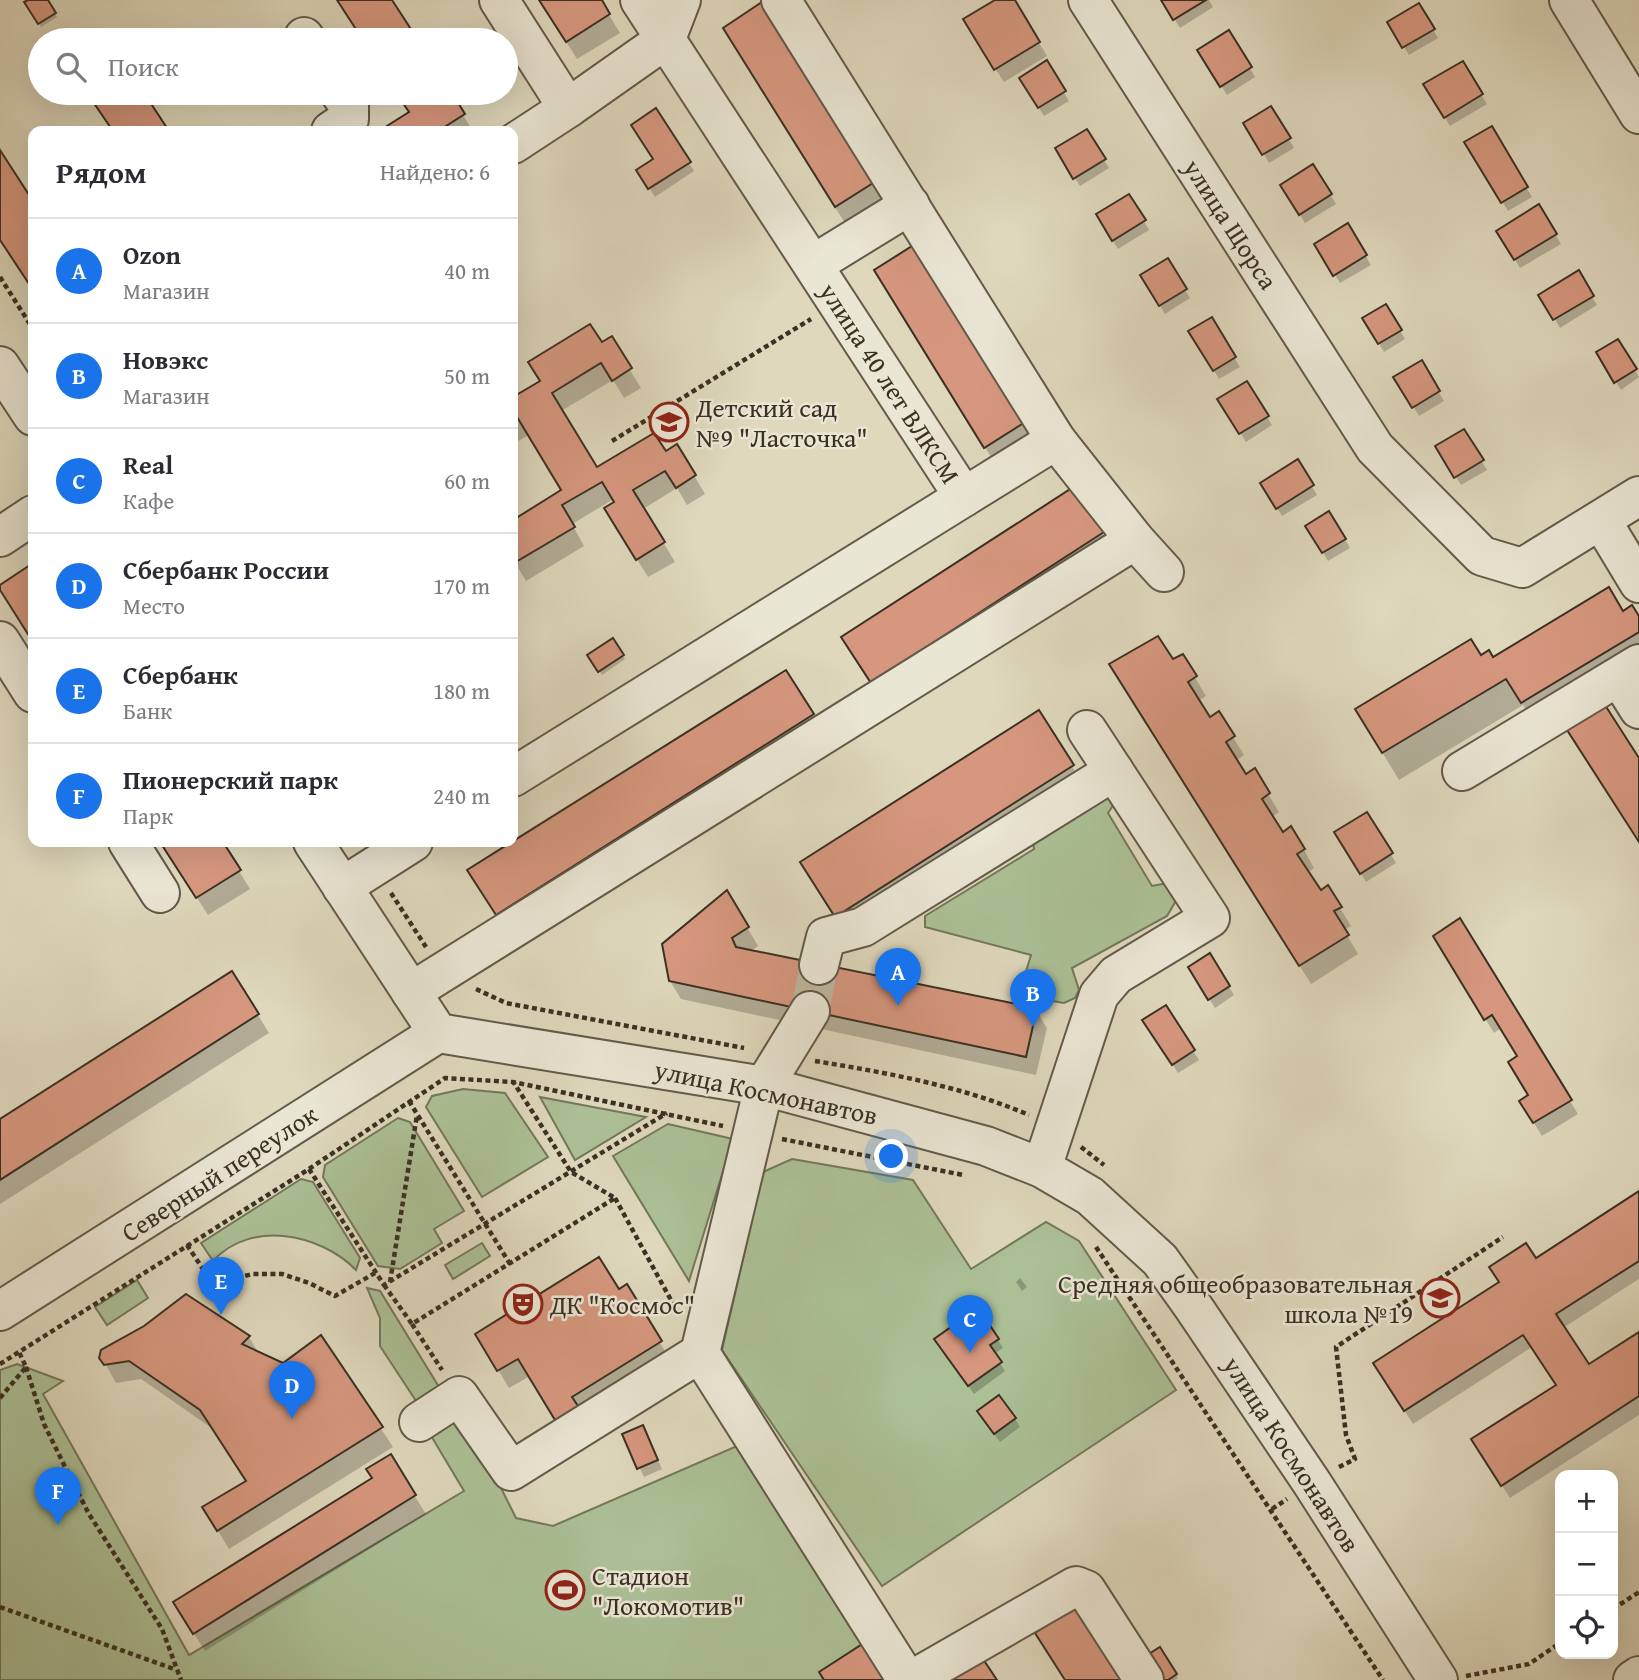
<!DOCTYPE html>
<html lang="ru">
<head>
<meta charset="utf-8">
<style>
	body { margin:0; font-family:"Gentium Book Plus",serif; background:#f2f2f3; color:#2b2b33 }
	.controls { position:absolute; right:21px; bottom:21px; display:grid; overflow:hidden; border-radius:14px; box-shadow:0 7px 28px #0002 }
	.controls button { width:63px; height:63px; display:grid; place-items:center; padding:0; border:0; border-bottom:2px solid #e1e1e2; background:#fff; color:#2b2b33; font:35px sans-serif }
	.you { position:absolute; left:892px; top:1157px; width:24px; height:24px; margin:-18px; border:5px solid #fff; border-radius:50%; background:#1a73e8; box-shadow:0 0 0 10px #1a73e833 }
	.badge { display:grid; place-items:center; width:46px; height:46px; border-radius:50%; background:#1a73e8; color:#fff; font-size:23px; font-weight:700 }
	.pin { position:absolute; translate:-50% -58px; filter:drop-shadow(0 2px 4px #0008) }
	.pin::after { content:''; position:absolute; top:37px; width:24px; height:21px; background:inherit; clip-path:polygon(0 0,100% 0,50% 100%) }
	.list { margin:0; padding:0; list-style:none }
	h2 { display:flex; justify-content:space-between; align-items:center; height:91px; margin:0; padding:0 28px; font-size:30px }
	h2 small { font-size:23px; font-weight:400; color:#7c7c81 }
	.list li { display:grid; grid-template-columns:46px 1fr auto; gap:21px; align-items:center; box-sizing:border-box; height:105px; padding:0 28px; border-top:2px solid #e1e1e2 }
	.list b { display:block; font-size:26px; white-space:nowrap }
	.list p { margin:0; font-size:23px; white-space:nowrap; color:#7c7c81 }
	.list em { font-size:23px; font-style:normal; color:#7c7c81 }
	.icon { flex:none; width:38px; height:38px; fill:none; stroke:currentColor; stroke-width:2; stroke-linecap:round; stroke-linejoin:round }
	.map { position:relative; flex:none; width:1639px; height:1680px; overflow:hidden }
	.search { position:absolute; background:#fff; box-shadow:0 7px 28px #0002; left:28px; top:28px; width:490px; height:77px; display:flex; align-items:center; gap:18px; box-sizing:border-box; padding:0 24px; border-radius:38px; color:#7c7c81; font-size:26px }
	.panel { position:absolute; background:#fff; box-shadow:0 7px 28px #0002; left:28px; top:126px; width:490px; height:721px; border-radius:14px }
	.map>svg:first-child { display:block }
	.green { fill:#acc096; stroke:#73785c; stroke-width:2 }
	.shadow { fill:#0003 }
	.building { fill:#d6977e; stroke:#3a3023; stroke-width:2 }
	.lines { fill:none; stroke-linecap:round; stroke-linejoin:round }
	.minor-tunnel { stroke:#beb69e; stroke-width:38; stroke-dasharray:38 19; stroke-linecap:butt }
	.minor-casing { stroke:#635a4a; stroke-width:42 }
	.path { stroke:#3a3023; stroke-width:4.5; stroke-dasharray:5 3.5; stroke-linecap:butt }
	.minor { stroke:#eae6d4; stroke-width:38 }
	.labels { text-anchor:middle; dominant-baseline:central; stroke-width:5; stroke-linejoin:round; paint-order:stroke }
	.street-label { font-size:26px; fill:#3a3023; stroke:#eae6d4 }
	.poi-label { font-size:26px; fill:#3a3023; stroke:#eae6d4; text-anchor:start }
</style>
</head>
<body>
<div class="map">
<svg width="1639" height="1680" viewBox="0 0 1639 1680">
	<rect width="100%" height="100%" fill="#dfd8bd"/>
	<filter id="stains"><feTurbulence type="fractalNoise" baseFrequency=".00286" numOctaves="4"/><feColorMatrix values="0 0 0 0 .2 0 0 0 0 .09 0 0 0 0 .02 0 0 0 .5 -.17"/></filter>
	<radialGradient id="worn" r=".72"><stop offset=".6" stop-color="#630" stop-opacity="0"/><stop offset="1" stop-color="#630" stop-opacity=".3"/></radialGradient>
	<g class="green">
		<path d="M1095 787 1118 798 1108 813 1152 886 1173 882 1177 899 1167 916 1072 968 1079 990 1075 998 1064 1003 1035 998 1025 975 1031 955 925 927V916L1034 849 1032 836Z"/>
		<path d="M463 1089 505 1093 548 1157 482 1197 426 1107 432 1096Z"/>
		<path d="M540 1097 646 1117 575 1160Z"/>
		<path d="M398 1118 410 1122 464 1211 434 1229 442 1243 400 1269 378 1266 323 1177 325 1165Z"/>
		<path d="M668 1124 733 1139 689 1281 613 1156Z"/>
		<path d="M792 1159 913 1180 971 1269 1046 1222 1079 1241 1176 1390 882 1586 722 1350 763 1172Z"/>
		<path d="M301 1179 313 1182 360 1258 356 1270C321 1234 251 1219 213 1261L201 1243Z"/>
		<path d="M482 1243 490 1256 453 1279 445 1265Z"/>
		<path d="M137 1280 148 1298 107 1325 95 1307Z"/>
		<path d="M367 1288 380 1291 439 1387 416 1401 380 1346V1318Z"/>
		<path d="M17 1364 63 1381 43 1394 189 1655 464 1491 430 1434 459 1416 494 1474 516 1518 553 1526 737 1446 890 1680H0V1370Z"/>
	</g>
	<g class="shadow">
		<path d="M31 0H46L57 17 41 27 26 3Z"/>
		<path d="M540 0H600L620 33 577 59Z"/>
		<path d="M999 0H1013L1047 56 1004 82 973 34Z"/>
		<path d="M1163 0H1209L1213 7 1180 28Z"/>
		<path d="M1419 5 1438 38 1409 55 1390 23Z"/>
		<path d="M1229 33 1255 77 1227 95 1200 50Z"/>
		<path d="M210 34 215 40H201Z"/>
		<path d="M736 47 890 197 846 225Z"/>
		<path d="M1046 63 1069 101 1044 116 1021 78Z"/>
		<path d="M1462 63 1487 104 1450 126 1426 85Z"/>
		<path d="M89 93H142L167 131H113Z"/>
		<path d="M397 93H449L473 131H382L410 113Z"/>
		<path d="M1271 108 1294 148 1269 163 1246 123Z"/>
		<path d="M1491 128 1532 197 1508 211 1466 142Z"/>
		<path d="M1086 131 1109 168 1080 186 1057 149Z"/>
		<path d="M689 163 694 171 655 197 638 170Z"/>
		<path d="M1313 167 1336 204 1305 223 1282 186Z"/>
		<path d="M1129 196 1149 230 1118 249 1098 215Z"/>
		<path d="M1539 207 1561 244 1520 268 1498 231Z"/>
		<path d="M1348 226 1371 265 1340 283 1317 244Z"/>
		<path d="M1167 261 1190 298 1165 314 1142 276Z"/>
		<path d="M1578 273 1597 305 1560 328 1541 295Z"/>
		<path d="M887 289 1039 438 996 465Z"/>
		<path d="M1386 306 1405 339 1384 352 1365 319Z"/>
		<path d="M1211 320 1240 367 1219 379 1191 332Z"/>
		<path d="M611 339 641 388 624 398 613 380 561 411 597 470 665 454 677 446 705 494 687 505 677 488 643 509 675 562 648 577 617 527 614 499 572 524 584 546 526 581 513 559V522L563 491 529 435 513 444V399Z"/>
		<path d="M1617 341 1639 377 1621 390 1598 353Z"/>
		<path d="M1421 362 1444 401 1419 416 1396 378Z"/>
		<path d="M1247 383 1272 425 1246 442 1220 400Z"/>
		<path d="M1464 431 1487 470 1461 485 1438 446Z"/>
		<path d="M1297 462 1317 495 1282 516 1262 484Z"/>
		<path d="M1074 489 1113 551 883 700 844 638Z"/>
		<path d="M1329 514 1350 548 1328 561 1308 527Z"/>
		<path d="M1623 613 1639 619V669L1538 730 1523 705 1399 780 1373 737 1480 657 1492 660Z"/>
		<path d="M613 641 625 659 602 675 589 656Z"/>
		<path d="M1182 656 1206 696 1198 701 1210 719 1218 713 1244 755 1236 761 1246 776 1254 771 1279 812 1272 817 1283 834 1304 850 1314 868 1307 873 1320 893 1340 908 1351 926 1344 930 1358 954 1311 984 1122 682Z"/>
		<path d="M785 672 823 733 508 932 480 889Z"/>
		<path d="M1039 713 1083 784 847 934 813 881Z"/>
		<path d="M1367 814 1396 863 1366 882 1336 832Z"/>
		<path d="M161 842H221L250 889 208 915Z"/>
		<path d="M727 893 758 946 749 952 1036 1010 1047 1028 1036 1075 681 999 670 981Z"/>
		<path d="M1443 950 1570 1101 1578 1114 1542 1136 1521 1102 1530 1096 1519 1057 1501 1028 1494 1033Z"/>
		<path d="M1209 955 1234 995 1215 1008 1190 967Z"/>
		<path d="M1166 1007 1199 1060 1178 1073 1150 1029Z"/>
		<path d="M258 1015 269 1033 0 1204V1121Z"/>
		<path d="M1639 1193V1279L1563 1328 1588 1367 1639 1334V1415L1510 1498 1481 1453 1557 1386 1532 1347 1413 1424 1383 1377 1500 1283Z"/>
		<path d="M1020 1278 1027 1287 1022 1291 1016 1282Z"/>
		<path d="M626 1287 671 1361 567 1437 530 1376 509 1388 477 1334Z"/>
		<path d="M186 1296 249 1337 259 1354 283 1365 321 1337 393 1447 229 1549 215 1526 248 1482 213 1429 141 1379 116 1383 106 1365 145 1327Z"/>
		<path d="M979 1333 998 1340 1003 1348 994 1354 1005 1371 974 1394 941 1348Z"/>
		<path d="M1015 1419 1020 1427 1000 1442 984 1420Z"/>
		<path d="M624 1435 647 1436 662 1469 644 1477Z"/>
		<path d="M390 1457 426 1514 205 1651 186 1621 374 1479Z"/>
		<path d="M1159 1649 1178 1678 1175 1680H1160Z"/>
	</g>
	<g class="building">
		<path d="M28 0H48L56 13 38 24 24 2Z"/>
		<path d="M337 0H392L418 40H363Z"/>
		<path d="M539 0H602L610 14 566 42Z"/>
		<path d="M765 0 881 178 835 207 723 28Z"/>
		<path d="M995 0H1015L1040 42 994 70 963 19Z"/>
		<path d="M1161 0H1206L1173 20Z"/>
		<path d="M1419 3 1435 29 1402 48 1387 22Z"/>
		<path d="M1229 30 1252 67 1220 87 1197 50Z"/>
		<path d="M1047 60 1066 91 1038 108 1019 78Z"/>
		<path d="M1463 61 1483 94 1444 118 1423 84Z"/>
		<path d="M87 93H144L169 131H113Z"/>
		<path d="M396 93H452L465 114 438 131H379L409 112Z"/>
		<path d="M1271 106 1291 138 1262 155 1243 123Z"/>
		<path d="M656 108 691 162 648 189 636 170 653 159 631 125Z"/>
		<path d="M1492 126 1528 187 1501 203 1464 142Z"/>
		<path d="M1087 129 1106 159 1073 179 1055 148Z"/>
		<path d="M0 150 33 201V290L0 240Z"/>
		<path d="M1313 164 1332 194 1299 215 1280 185Z"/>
		<path d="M1129 194 1146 220 1112 241 1096 214Z"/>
		<path d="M1539 204 1557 234 1514 260 1496 231Z"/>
		<path d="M1348 223 1367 255 1333 276 1314 244Z"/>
		<path d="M920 241 1030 419 984 448 874 270Z"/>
		<path d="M1168 258 1187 289 1159 306 1140 275Z"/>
		<path d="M1579 270 1594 296 1553 320 1538 295Z"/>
		<path d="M1386 304 1402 330 1378 344 1362 318Z"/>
		<path d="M1212 317 1236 357 1213 371 1188 331Z"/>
		<path d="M590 324 602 342 612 336 632 368 612 381 601 363 552 393 597 467 654 433 666 451 677 444 696 475 676 488 665 471 633 490 665 542 636 560 604 508 614 502 602 482 562 505 575 527 514 563 513 520 561 490 517 417 513 420V397L540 381 528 362Z"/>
		<path d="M1618 339 1637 369 1614 383 1596 352Z"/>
		<path d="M1422 360 1440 391 1412 408 1393 377Z"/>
		<path d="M1247 381 1269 416 1239 434 1217 399Z"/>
		<path d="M1464 429 1484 460 1454 478 1435 446Z"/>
		<path d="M1298 459 1314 485 1276 509 1260 483Z"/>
		<path d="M1075 486 1104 532 871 683 841 637Z"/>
		<path d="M1329 511 1346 539 1322 553 1305 526Z"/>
		<path d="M33 563V642L0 590V585Z"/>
		<path d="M1609 587 1623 611 1632 605 1639 616V632L1521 703 1506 679 1382 753 1355 709 1471 639 1481 655 1489 650 1493 657Z"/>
		<path d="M1158 636 1173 659 1183 654 1197 676 1188 682 1210 717 1219 711 1235 736 1226 742 1246 774 1255 768 1270 793 1262 799 1283 832 1291 826 1305 849 1297 854 1321 890 1328 885 1342 907 1334 911 1349 935 1299 966 1109 664Z"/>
		<path d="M613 638 624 655 598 672 587 655Z"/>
		<path d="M786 670 814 714 496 915 467 870Z"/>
		<path d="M1605 705 1639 758V842L1567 730Z"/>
		<path d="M1039 710 1074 765 835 917 800 862Z"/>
		<path d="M1367 812 1393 853 1360 874 1334 832Z"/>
		<path d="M160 842H223L241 870 196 898Z"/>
		<path d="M727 890 749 927 732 938 736 947 1037 1008 1026 1057 669 981 662 944Z"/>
		<path d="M1460 918 1572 1100 1533 1123 1519 1101 1528 1095 1508 1062 1517 1056 1492 1015 1484 1020 1433 936Z"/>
		<path d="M1210 953 1230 986 1208 1000 1188 967Z"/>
		<path d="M232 971 259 1014 0 1180V1119Z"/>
		<path d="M1166 1005 1195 1050 1172 1065 1142 1020Z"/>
		<path d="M1639 1191V1261L1556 1314 1589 1364 1639 1332V1396L1501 1486 1471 1439 1556 1385 1523 1335 1404 1411 1373 1363 1499 1282 1489 1267 1526 1243 1536 1258Z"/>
		<path d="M599 1257 619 1289 627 1284 662 1341 572 1397 578 1406 555 1420 518 1359 497 1371 475 1334Z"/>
		<path d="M186 1294 250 1336 242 1344 283 1363 321 1335 383 1427 217 1531 202 1507 246 1481 200 1410 129 1361 104 1365 99 1358 101 1350 144 1326Z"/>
		<path d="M968 1315 980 1331 989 1324 999 1339 990 1345 1002 1362 968 1386 934 1339Z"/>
		<path d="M999 1395 1016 1418 994 1434 977 1411Z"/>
		<path d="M643 1425 658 1460 637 1469 622 1434Z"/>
		<path d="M391 1454 416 1495 193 1634 173 1602 372 1478 366 1469Z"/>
		<path d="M1079 1605 1127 1680H1065L1035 1633Z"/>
		<path d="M864 1643 888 1680H824L819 1672Z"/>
		<path d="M1160 1647 1177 1674 1168 1680H1158L1144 1657Z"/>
		<path d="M981 1656 997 1680H945Z"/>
	</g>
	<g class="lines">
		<path class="minor-tunnel" d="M810 1011 819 965"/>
		<defs>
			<g id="minor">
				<path d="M499 0 568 108 666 39 681 0"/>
				<path d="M781 0 1056 440 1135 540"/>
				<path d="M1088 0 1375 448 1482 556 1522 568 1639 496"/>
				<path d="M1569 0 1639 114"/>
				<path d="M304 37 306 40"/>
				<path d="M331 131 349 119V106L340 93"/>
				<path d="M513 144 568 108"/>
				<path d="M814 264 910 205"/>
				<path d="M0 366 33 416"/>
				<path d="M964 497 1056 440"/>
				<path d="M1601 520 1639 583"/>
				<path d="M0 537 33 515"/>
				<path d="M0 641 33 693"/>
				<path d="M1619 677 1639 709"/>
				<path d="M1462 771 1639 664"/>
				<path d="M513 777 964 497 640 0"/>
				<path d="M128 842 160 893"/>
				<path d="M313 842 438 1033 764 1086 986 1146 1042 1168 1090 1196 1160 1260 1192 1305 1312 1483 1438 1680"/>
				<path d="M342 887 413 842"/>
				<path d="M819 965 826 937 863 927 1114 771"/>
				<path d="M411 992 1135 540 1164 572"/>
				<path d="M1042 1168 1099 995 1116 975 1210 918 1087 730"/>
				<path d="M0 1311 438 1033"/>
				<path d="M700 1353 907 1680"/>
				<path d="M419 1422 459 1396 511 1471 700 1353 764 1086 810 1011"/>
				<path d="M912 1680 1076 1586 1086 1590 1144 1680"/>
				<path d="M1633 1680 1639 1676"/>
			</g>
		</defs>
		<use href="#minor" class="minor-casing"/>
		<g class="path">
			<path d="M0 277 33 329"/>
			<path d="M612 441 811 319"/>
			<path d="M391 893 426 947"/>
			<path d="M476 989 506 1003 744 1048"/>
			<path d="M815 1061C888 1073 961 1086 1029 1115"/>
			<path d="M409 1101 510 1264"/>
			<path d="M782 1139 963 1175"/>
			<path d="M1081 1147 1104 1165"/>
			<path d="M309 1169 384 1285 667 1113"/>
			<path d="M615 1198 677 1311"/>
			<path d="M187 1245 207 1275 224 1282 252 1274H282L309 1283 335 1296 375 1273"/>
			<path d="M1096 1247 1383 1680"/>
			<path d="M390 1282 417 1115"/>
			<path d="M384 1285 412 1324 615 1198 571 1172 514 1083"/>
			<path d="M412 1324 442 1370"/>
			<path d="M0 1364 309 1169 445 1078 513 1082 723 1126"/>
			<path d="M26 1367 44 1424 72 1481 89 1514 162 1629 181 1680"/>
			<path d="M0 1398 26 1367 19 1352"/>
			<path d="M1339 1467 1355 1459 1346 1435 1336 1347 1503 1237"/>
			<path d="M1272 1509 1287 1499"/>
			<path d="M0 1607 174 1669"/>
			<path d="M1613 1609 1639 1592"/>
			<path d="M1466 1676 1529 1664 1560 1643"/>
		</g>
		<use href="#minor" class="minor"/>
	</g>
	<defs>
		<symbol id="school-ring" viewBox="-11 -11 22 22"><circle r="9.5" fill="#eae6d4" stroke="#8f2418" stroke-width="1.5"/><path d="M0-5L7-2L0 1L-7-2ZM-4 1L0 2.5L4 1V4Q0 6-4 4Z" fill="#8f2418"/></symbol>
		<symbol id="theatre-ring" viewBox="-11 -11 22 22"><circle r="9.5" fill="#eae6d4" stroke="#8f2418" stroke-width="1.5"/><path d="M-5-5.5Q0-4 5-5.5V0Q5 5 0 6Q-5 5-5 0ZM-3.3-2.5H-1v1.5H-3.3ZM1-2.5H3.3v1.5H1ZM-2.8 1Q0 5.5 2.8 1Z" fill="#8f2418"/></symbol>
		<symbol id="stadium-ring" viewBox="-11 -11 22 22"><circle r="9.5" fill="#eae6d4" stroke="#8f2418" stroke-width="1.5"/><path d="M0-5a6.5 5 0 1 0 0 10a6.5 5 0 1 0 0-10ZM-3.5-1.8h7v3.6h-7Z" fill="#8f2418"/></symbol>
	</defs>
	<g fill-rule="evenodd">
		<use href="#school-ring" x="647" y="400" width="44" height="44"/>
		<use href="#school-ring" x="1418" y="1276" width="44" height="44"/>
		<use href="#theatre-ring" x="501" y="1282" width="44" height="44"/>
		<use href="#stadium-ring" x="543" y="1568" width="44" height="44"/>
	</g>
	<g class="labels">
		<g class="street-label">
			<text transform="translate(1231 224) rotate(57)">улица Щорса</text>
			<text transform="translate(890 383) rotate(57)">улица 40 лет ВЛКСМ</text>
			<text transform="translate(766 1092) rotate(12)">улица Космонавтов</text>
			<text transform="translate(219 1173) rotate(-33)">Северный переулок</text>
			<text transform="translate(1292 1454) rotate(57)">улица Космонавтов</text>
		</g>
		<g class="poi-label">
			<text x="696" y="407">Детский сад<tspan x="696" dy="30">№9 "Ласточка"</tspan></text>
			<text x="1413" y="1283" text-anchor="end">Средняя общеобразовательная<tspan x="1413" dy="30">школа №19</tspan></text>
			<text x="550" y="1304">ДК "Космос"</text>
			<text x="592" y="1575">Стадион<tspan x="592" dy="30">"Локомотив"</tspan></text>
		</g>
	</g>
	<rect width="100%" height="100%" filter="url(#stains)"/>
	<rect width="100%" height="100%" fill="url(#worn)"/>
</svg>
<div class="controls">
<button>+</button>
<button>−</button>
<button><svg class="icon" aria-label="locate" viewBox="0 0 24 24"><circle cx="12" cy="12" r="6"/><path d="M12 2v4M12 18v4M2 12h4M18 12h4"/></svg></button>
</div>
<div class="you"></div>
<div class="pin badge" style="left:898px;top:1006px">A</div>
<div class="pin badge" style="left:1033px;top:1027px">B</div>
<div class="pin badge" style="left:970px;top:1353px">C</div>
<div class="pin badge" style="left:292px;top:1419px">D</div>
<div class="pin badge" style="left:221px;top:1315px">E</div>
<div class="pin badge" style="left:58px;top:1525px">F</div>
<div class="search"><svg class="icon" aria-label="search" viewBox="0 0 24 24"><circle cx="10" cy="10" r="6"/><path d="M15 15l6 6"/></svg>Поиск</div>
<section class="panel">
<h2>Рядом<small>Найдено: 6</small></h2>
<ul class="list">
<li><span class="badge">A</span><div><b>Ozon</b><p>Магазин</p></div><em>40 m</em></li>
<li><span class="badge">B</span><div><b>Новэкс</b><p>Магазин</p></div><em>50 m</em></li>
<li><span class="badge">C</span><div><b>Real</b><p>Кафе</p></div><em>60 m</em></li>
<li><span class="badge">D</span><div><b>Сбербанк России</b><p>Место</p></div><em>170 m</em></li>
<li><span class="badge">E</span><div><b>Сбербанк</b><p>Банк</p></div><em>180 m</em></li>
<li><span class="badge">F</span><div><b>Пионерский парк</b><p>Парк</p></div><em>240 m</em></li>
</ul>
</section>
</div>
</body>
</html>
